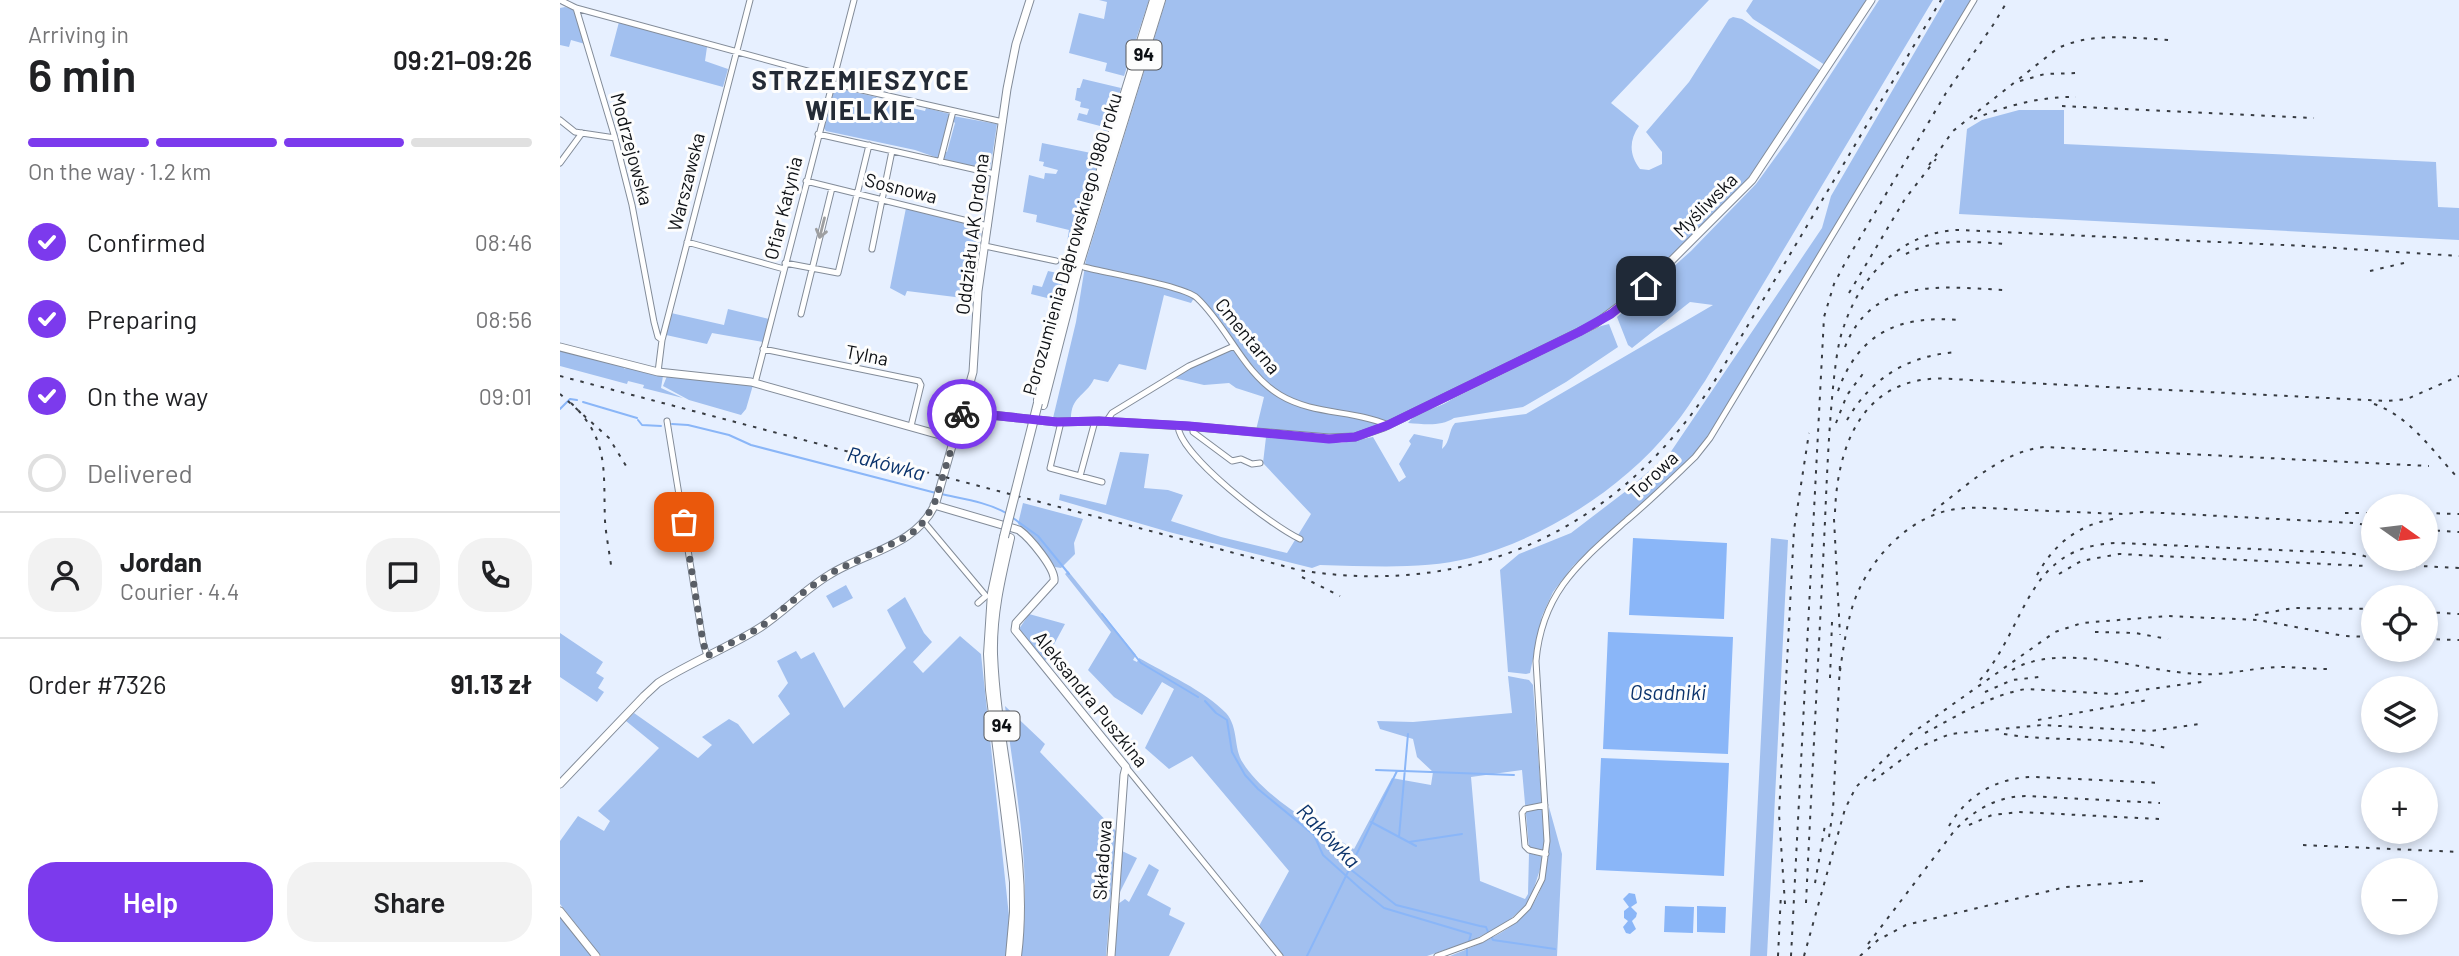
<!DOCTYPE html>
<html lang="en">
<head>
<meta charset="utf-8">
<style>
	:root { --surface:#fff; --page:#f2f2f2; --text:#202124; --muted:#757577; --line:#e0e0e0; --accent:#7c3aed }
	body { margin:0; font-family:Barlow,sans-serif; background:var(--page); color:var(--text); height:100vh; display:flex; flex-direction:column; font-size:26px; white-space:nowrap }
	* { box-sizing:border-box; margin:0 }
	p { font-size:23px; color:var(--muted) }
	.icon { flex:none; width:38px; height:38px; fill:none; stroke:currentColor; stroke-width:2; stroke-linecap:round; stroke-linejoin:round }
	.map { position:relative; flex:1; overflow:hidden }
	.panel { display:flex; flex-direction:column; background:var(--surface); width:560px }
	.panel>* { flex:none }
	.needle { width:46px; rotate:104deg }
	.buttons { position:absolute; left:1801px; top:494px; display:grid; gap:14px }
	.buttons a { display:grid; place-items:center; width:77px; height:77px; border-radius:50%; background:var(--surface); box-shadow:0 4px 10px #0003; font-size:35px }
	.pin { position:absolute; display:grid; place-items:center; width:60px; height:60px; color:#fff; margin:-30px; border-radius:14px; box-shadow:0 4px 10px #0006 }
	.courier { position:absolute; display:grid; place-items:center; width:70px; height:70px; margin:-35px; border:5px solid #7c3aed; border-radius:50%; background:#fff; color:#222; box-shadow:0 2px 9px #0007 }
	.overview em { font-style:normal; font-weight:600 }
	.overview div { display:flex; flex-direction:column-reverse }
	.overview { display:flex; align-items:center; justify-content:space-between; height:119px; padding:0 28px }
	h1 { font-size:46px; font-weight:600; line-height:52px }
	.bar { display:grid; grid-template-columns:repeat(4,1fr); gap:10px 7px; align-content:center; height:84px; padding:0 28px }
	.bar i { height:9px; border-radius:5px; background:var(--line) }
	.bar .active { background:var(--accent) }
	.bar p { grid-column:span 4 }
	.line { display:flex; align-items:center; gap:18px; padding:0 28px; border-top:2px solid var(--line) }
	.line div { flex:1 }
	.round { display:grid; place-items:center; flex:none; width:74px; height:74px; border-radius:28px; background:var(--page) }
	ol { padding:0 28px; list-style:none }
	li { display:flex; align-items:center; gap:21px; height:77px }
	li p { margin-inline-start:auto }
	li .icon { padding:7px; border-radius:50%; background:var(--accent); color:#fff; stroke-width:4 }
	li:last-child { color:var(--muted) }
	li i { width:38px; height:38px; border:4px solid var(--line); border-radius:50% }
	.cta { display:flex; gap:14px; margin-top:auto; padding:14px 28px }
	.cta a { flex:1; height:80px; border-radius:28px; background:var(--accent); color:#fff; font-size:28px; font-weight:600; line-height:80px; text-align:center }
	.cta a+a { background:var(--page); color:var(--text) }
	main { display:flex; flex:1; min-height:0 }
	.map>svg:first-child { display:block }
	.green { fill:#a2c0ef }
	.water { fill:#8ab6f8 }
	.lines { fill:none; stroke-linecap:round; stroke-linejoin:round }
	.stream { stroke:#8ab6f8; stroke-width:2 }
	.street-casing { stroke:#838c99; stroke-width:7 }
	.secondary-casing { stroke:#838c99; stroke-width:9 }
	.primary-casing { stroke:#838c99; stroke-width:10 }
	.street { stroke:#fff; stroke-width:5 }
	.secondary { stroke:#fff; stroke-width:7 }
	.primary { stroke:#fff; stroke-width:8 }
	.rail { stroke:#373b41; stroke-width:2; stroke-dasharray:3.5 7; stroke-linecap:butt }
	.primary-bridge-casing { stroke:#838c99; stroke-width:10; stroke-linecap:butt }
	.primary-bridge { stroke:#fff; stroke-width:8 }
	.oneway { stroke:#9e9fa1 }
	.done { stroke:#595e66; stroke-width:7; stroke-dasharray:0 12.6 }
	.route { stroke:#7c3aed; stroke-width:9 }
	.labels { text-anchor:middle; stroke-width:6; stroke-linejoin:round; paint-order:stroke }
	.shield { fill:#fdfdfd; stroke:#55575a; stroke-width:2 }
	.shield-label { font-size:18px; font-weight:bold; fill:#0d1014 }
	.street-label { font-size:19px; fill:#0d1014; stroke:#fdfdfd }
	.water-label { font-size:21px; font-style:italic; fill:#0b336c; stroke:#fdfdfd }
	.district-label { font-size:26px; font-weight:bold; letter-spacing:2px; fill:#242b36; stroke:#fdfdfd }
</style>
</head>
<body>
<main>
<section class="panel">
<div class="overview"><div><h1>6 min</h1><p>Arriving in</p></div><em>09:21–09:26</em></div>
<div class="bar"><i class="active"></i><i class="active"></i><i class="active"></i><i></i><p>On the way · 1.2 km</p></div>
<ol>
<li><svg class="icon" aria-label="check" viewBox="0 0 24 24"><path d="M5 12l5 5 9-10"/></svg>Confirmed<p>08:46</p></li>
<li><svg class="icon" aria-label="check" viewBox="0 0 24 24"><path d="M5 12l5 5 9-10"/></svg>Preparing<p>08:56</p></li>
<li><svg class="icon" aria-label="check" viewBox="0 0 24 24"><path d="M5 12l5 5 9-10"/></svg>On the way<p>09:01</p></li>
<li><i></i>Delivered</li>
</ol>
<div class="line" style="height:126px"><a class="round"><svg class="icon" aria-label="person" viewBox="0 0 24 24"><circle cx="12" cy="8" r="4"/><path d="M4 21q1-7 8-7t8 7"/></svg></a><div><b>Jordan</b><p>Courier · 4.4</p></div><a class="round"><svg class="icon" aria-label="chat" viewBox="0 0 24 24"><path d="M4 5h16v11H9l-5 4z"/></svg></a><a class="round"><svg class="icon" aria-label="phone" viewBox="0 0 24 24"><path d="M5 4h4l2 5-3 2q2 4 5 5l2-3 5 2v4C11 20 4 13 5 4z"/></svg></a></div>
<div class="line" style="height:91px"><div>Order #7326</div><b>91.13 zł</b></div>
<div class="cta"><a>Help</a><a>Share</a></div>
</section>
<div class="map">
<svg width="1899" height="956" viewBox="0 0 1899 956">
	<rect width="100%" height="100%" fill="#e7f0ff"/>
	<!-- green -->
	<path class="green" d="M539 0H589L564 76 545 71 547 63 509 53 519 13 544 19 547 2Z
		M606 0H1149L1051 103 1079 126C1069 140 1069 155 1080 169L1089 170 1102 164V152L1086 132 1129 82 1169 19 1173 17 1182 19 1261 71C1232 114 1205 160 1171 199 1129 245 1074 296 1021 328L818 427 794 435 778 437 696 430 704 397 676 388 669 383 644 385 614 378V375L676 345 634 298 631 303 604 295 586 370 559 364 548 382 534 379C525 397 511 396 511 419L493 418 516 322 526 260Z
		M1193 0H1307L1265 65 1193 19 1186 11Z
		M1319 0H1373L1145 381C1134 397 1124 414 1111 429 1062 489 985 538 910 558 862 570 810 566 760 565L752 568 609 532 499 500 500 494 546 505 560 452 589 454 584 488 608 490 623 495 611 521 661 537 727 553 751 514 703 463 706 437 781 443 813 437 839 482 846 477 839 464 851 444 849 441 854 434 883 440 882 449C891 441 888 431 895 423L966 414 1153 305 1130 302 1072 348 1068 345 1057 317 1131 251 1196 184 1228 140Z
		M1385 0H1411L1157 423 1131 458 1013 566 993 592 982 616 970 673 966 674 948 672 940 570 959 554 1011 533 1066 491 1110 453 1262 228 1271 196Z
		M5 7 15 10 25 44 11 40 9 47 0 45V8Z
		M59 22 147 47 145 61 168 69 163 87 50 56Z
		M523 79 561 88 505 271 484 363 479 362 495 300 471 294 473 285 482 287 488 271 502 274 509 230 476 222 477 215 463 212 469 175 484 179 485 173 496 174 498 170 483 166 484 162 479 161 482 143 536 154 544 127 517 120 519 113 527 115 529 109 520 107 521 102 515 100 517 88H520Z
		M277 88 316 97 318 100 365 111 366 108 390 114 378 158 355 150 266 131 264 128 274 90Z
		M1459 110H1504V144L1876 162 1878 207 1899 208V240L1399 214 1407 129 1422 120Z
		M393 116 437 124 430 171 384 161V151L387 152 395 123 392 120Z
		M346 208 418 226 421 230 411 299 347 291 345 296 330 288Z
		M168 309 209 319 203 342 152 333 147 344 106 335 111 313 164 325Z
		M1049 324 1058 347 1006 382 963 407 894 418C880 427 864 424 848 423 859 409 879 409 892 399L1041 326Z
		M0 350 62 366 65 369 66 367 103 376 101 388 123 398 83 388 84 385 68 381 67 384 0 366Z
		M107 376 193 385 186 409 181 415 129 400 103 386Z
		M463 503 523 519 514 543 515 554 501 568 495 567 474 538 458 524Z
		M1211 538 1228 540 1207 956H1190Z
		M508 571 576 655 573 660 577 662 579 658C605 673 645 691 666 713 679 728 673 748 683 763 705 798 759 828 794 849L832 778 871 785 873 772 857 757 853 739 820 729 817 721 853 722 952 713 948 676 969 680 973 685 985 848 982 851 969 848 962 770 911 777 920 881 965 899 968 894 969 853 984 857 973 891 966 905 945 924 911 941 867 956H723L699 926 729 871 632 756 609 769 585 748 614 689 602 682 582 715 554 697 528 670 551 632 505 574Z
		M286 585 293 598 273 608 266 596Z
		M345 597 364 633 372 642 353 662 363 673 400 636 421 654 449 916 446 956H41L0 904V841L18 816 44 831 50 821 38 811 99 748 66 721 74 713 138 758 152 745 142 737 169 719 178 724 193 744 230 714 218 696 228 683 217 661 236 651 241 659 254 652 284 708 346 648 327 610Z
		M469 614 505 624 484 663 459 629Z
		M0 633 43 662 36 673 44 678 38 688 44 692 37 702 0 677Z
		M445 706 485 744 480 752 556 831 546 956H461C473 874 455 787 445 706Z
		M989 807 1002 854 997 956H890C978 922 991 900 989 807Z
		M562 851 577 858 559 894Z
		M589 864 599 870 587 895 611 908 609 915 625 923 609 956H555L558 904 565 899 569 902Z
		M0 917 31 956H0Z"/>
	<!-- water -->
	<path class="water" d="M1073 538 1167 543 1164 619 1069 615Z
		M1048 632 1173 637 1168 754 1043 749Z
		M1041 758 1169 763 1164 876 1036 870Z
		M1069 893 1075 894 1077 903 1071 907 1077 913 1076 917 1072 921 1076 929 1070 934 1066 933 1063 927 1068 921 1064 918V911L1069 907 1063 899Z
		M1105 906 1134 907 1133 933 1104 932Z
		M1137 906 1166 907 1165 933 1137 932Z"/>
	<g class="lines">
		<!-- stream -->
		<path class="stream" d="M23 402 77 418
			M0 409 10 399 17 400
			M78 420 82 425 101 426
			M112 424 128 425 169 435 191 445 376 493
			M381 494C403 499 427 502 446 513
			M453 518 478 536 509 574
			M542 614 581 663 638 697
			M645 701 656 713 667 720 672 752 685 775 698 789 754 835 763 855 803 891 824 908 911 934 909 941
			M816 770 954 775
			M811 822 856 846
			M839 837 848 734
			M849 842 902 834
			M790 869 836 905 920 926 926 927 928 932
			M932 938 933 940 995 949
			M747 956 837 771
			M907 956V949"/>
		<!-- street casing -->
		<g class="street-casing">
			<path id="street" d="M2 1 16 8 273 78
				M16 8 55 138 72 205 94 322 98 337 102 340
				M271 83 443 122
				M0 120 15 132 55 138
				M258 134 435 174
				M380 162 393 111
				M0 163 22 133
				M246 181 428 226
				M127 242 224 269
				M425 246 496 261
				M312 249 332 151
				M225 263 278 273 309 145
				M524 267C546 273 624 286 637 298 668 327 683 373 720 395 753 415 794 410 828 425
				M241 314 272 188
				M203 349 359 381 361 385 351 426
				M98 372 102 340 190 0
				M195 383 294 0
				M107 421 143 642 147 656
				M501 422 490 468 542 482
				M546 422 552 413 629 366 674 346
				M618 426C620 456 712 526 740 539
				M633 427V432L672 461 681 459 692 464 700 463
				M520 476 535 421
				M364 522 426 596 418 603
				M566 767 720 956
				M985 805 965 809 962 813 965 846 969 850 986 854
				M877 956 921 940 955 920 968 907 982 879 987 841 976 661C982 592 1019 563 1067 520 1091 500 1113 478 1135 457L1150 438 1414 0"/>
		</g>
		<!-- secondary casing -->
		<g class="secondary-casing">
			<path id="secondary" d="M0 347 98 372 191 382 394 439
				M402 412 497 422 539 421 625 426 769 438 795 437 824 427 1035 324 1086 286 1192 180 1311 0
				M374 505 459 530C470 538 496 569 494 581L456 623 455 630 566 767 564 775 551 956
				M0 784 84 696 98 683C131 662 168 648 201 627 225 611 244 590 269 575 305 552 358 546 376 502L413 372 418 291 447 89 456 44 470 0
				M0 911 36 956"/>
		</g>
		<!-- primary casing -->
		<g class="primary-casing">
			<path id="primary" d="M478 400 512 263 594 0
				M483 405 519 265 601 0
				M444 537 432 593 428 654 430 690 454 882V912L450 956
				M450 538C441 577 432 614 433 654 437 755 470 854 457 956"/>
		</g>
		<!-- street -->
		<use href="#street" class="street"/>
		<!-- secondary -->
		<use href="#secondary" class="secondary"/>
		<!-- primary -->
		<use href="#primary" class="primary"/>
		<!-- rail -->
		<path class="rail" d="M1460 81 1485 74 1517 73
			M1502 106 1754 118
			M1414 119C1445 106 1482 96 1516 97
			M1369 165 1393 131 1498 48C1533 32 1571 38 1609 40
			M1346 254C1377 237 1413 242 1446 244
			M1810 271 1844 263
			M1289 293 1345 199 1376 159
			M1285 347C1313 276 1383 287 1444 290
			M0 376 739 570C916 599 1065 526 1159 374L1381 0
			M1278 391C1299 332 1340 315 1400 320
			M0 394 49 438 68 469
			M11 403C50 440 43 472 45 521 46 535 49 550 51 565
			M1814 404C1851 417 1873 452 1899 479
			M1287 420C1312 377 1349 355 1398 352
			M1276 423 1287 395 1305 371
			M1373 511C1407 486 1440 452 1484 447L1869 466
			M1275 512C1277 457 1295 394 1356 381 1373 377 1392 379 1409 380L1827 401 1847 399 1899 376
			M1785 513H1813
			M1866 513 1899 514
			M1274 519 1280 635
			M1866 530 1899 532
			M1822 564 1899 568
			M1499 574 1521 561 1559 554 1806 566
			M1477 575C1494 544 1518 525 1553 519
			M742 577 780 596
			M1866 612 1899 614
			M1695 615 1733 608 1813 609
			M1535 632 1575 633 1608 639
			M1866 639 1899 640
			M1452 670C1501 641 1585 672 1638 674 1665 676 1691 668 1718 667 1734 667 1751 669 1767 669
			M1280 671C1283 650 1286 629 1292 608 1304 568 1338 527 1379 513 1406 504 1436 509 1464 510 1497 511 1531 513 1565 514L1583 512 1794 523 1813 526
			M1270 678 1272 622
			M1420 680C1468 626 1465 545 1558 543L1786 553 1801 555 1832 565
			M1425 692 1452 680 1479 677
			M1478 720 1588 700
			M1365 733C1397 716 1430 695 1466 689L1554 694 1648 681
			M1444 734C1498 743 1558 735 1610 749
			M1313 781 1357 748 1390 734 1482 725 1590 731 1640 724
			M1409 825 1432 815 1459 812 1599 819
			M1389 826C1407 795 1438 777 1474 777L1600 783
			M1269 837 1273 810 1280 663
			M1743 845 1899 852
			M1255 883 1265 825
			M1246 903C1252 776 1259 648 1265 521 1267 473 1269 425 1274 378 1276 361 1278 342 1284 326 1301 275 1343 231 1399 230L1745 246 1899 256
			M1225 904 1219 814 1234 530 1249 433
			M1308 944 1395 830C1415 809 1438 796 1467 796L1600 803
			M1218 956 1221 893
			M1231 956 1264 317 1274 284 1285 263 1386 93 1433 25 1448 0
			M1244 956 1285 809 1296 787 1348 736 1495 632 1522 623 1607 616 1698 620 1784 636 1813 637
			M1300 956 1318 940 1346 925 1506 887 1583 881"/>
		<!-- primary-bridge casing -->
		<g class="primary-bridge-casing">
			<path id="primary-bridge" d="M444 537 478 403"/>
		</g>
		<!-- primary-bridge -->
		<use href="#primary-bridge" class="primary-bridge"/>
	</g>
	<!-- one-way arrows -->
	<defs><path id="oneway-shaft" d="M-6 0H5M1.5-3L5.5 0L1.5 3" fill="none" stroke-width="1.6" stroke-linecap="round" stroke-linejoin="round" transform="scale(1.75)"/></defs>
	<use class="oneway" href="#oneway-shaft" transform="translate(262 228) rotate(104)"/>
	<g class="lines">
		<!-- done -->
		<path class="done" d="M124 522 143 642 147 656 201 627 245 591 271 573 342 539 359 528 374 505 402 414"/>
		<!-- route -->
		<path class="route" d="M402 414V412L497 422 539 421 629 426 769 439 795 437 828 425 1019 332 1051 314 1086 286"/>
	</g>
	<g class="labels">
		<!-- shield labels -->
		<g class="shield">
			<rect x="566.5" y="40.5" width="35" height="29" rx="5"/>
			<rect x="424.5" y="711.5" width="35" height="29" rx="5"/>
		</g>
		<g class="shield-label">
			<text x="584" y="61">94</text>
			<text x="442" y="732">94</text>
		</g>
		<!-- street labels -->
		<g class="street-label">
			<text transform="translate(72 149) rotate(75)" y="7">Modrzejowska</text>
			<text transform="translate(126 182) rotate(-76)" y="7">Warszawska</text>
			<text transform="translate(341 188) rotate(14)" y="7">Sosnowa</text>
			<text transform="translate(1145 205) rotate(-45)" y="7">Myśliwska</text>
			<text transform="translate(223 208) rotate(-76)" y="7">Ofiar Katynia</text>
			<text transform="translate(412 234) rotate(-83)" y="7">Oddziału AK Ordona</text>
			<text transform="translate(512 244) rotate(-74)" y="7">Porozumienia Dąbrowskiego 1980 roku</text>
			<text transform="translate(688 336) rotate(51)" y="7">Cmentarna</text>
			<text transform="translate(307 355) rotate(11)" y="7">Tylna</text>
			<text transform="translate(1093 475) rotate(-43)" y="7">Torowa</text>
			<text transform="translate(531 699) rotate(51)" y="7">Aleksandra Puszkina</text>
			<text transform="translate(542 860) rotate(-86)" y="7">Składowa</text>
		</g>
		<!-- water labels -->
		<g class="water-label">
			<text transform="translate(326 464) rotate(15)" y="7">Rakówka</text>
			<text x="1108" y="700">Osadniki</text>
			<text transform="translate(768 836) rotate(46)" y="7">Rakówka</text>
		</g>
		<!-- district labels -->
		<g class="district-label">
			<text x="301" y="90">STRZEMIESZYCE<tspan x="301" dy="30">WIELKIE</tspan></text>
		</g>
	</g>
</svg>
<div class="buttons">
<a><svg class="needle" viewBox="-14 -14 28 28"><path d="M0-13l5 13h-10z" fill="#e53935"/><path d="M0 13l5-13h-10z" fill="#757577"/></svg></a>
<a><svg class="icon" aria-label="locate" viewBox="0 0 24 24"><circle cx="12" cy="12" r="6"/><path d="M12 2v4M12 18v4M2 12h4M18 12h4"/></svg></a>
<a><svg class="icon" aria-label="layers" viewBox="0 0 24 24"><path d="M12 4l9 5-9 5-9-5zM3 14l9 5 9-5"/></svg></a>
<a>+</a>
<a>−</a>
</div>
<div class="pin" style="left:124px;top:522px;background:#ea580c"><svg class="icon" aria-label="bag" viewBox="0 0 24 24"><path d="M5 8h14l-1 12H6zM9 8a3 3 0 0 1 6 0"/></svg></div>
<div class="pin" style="left:1086px;top:286px;background:#1f2937"><svg class="icon" aria-label="home" viewBox="0 0 24 24"><path d="M3 11l9-7 9 7M6 9v11h12V9"/></svg></div>
<div class="courier" style="left:402px;top:414px"><svg class="icon" aria-label="bike" viewBox="0 0 24 24"><circle cx="6" cy="16" r="4"/><circle cx="18" cy="16" r="4"/><path d="M6 16l4-8h5l3 8M10 8l3 8H6M13 5h3"/></svg></div>
</div>
</main>
</body>
</html>
